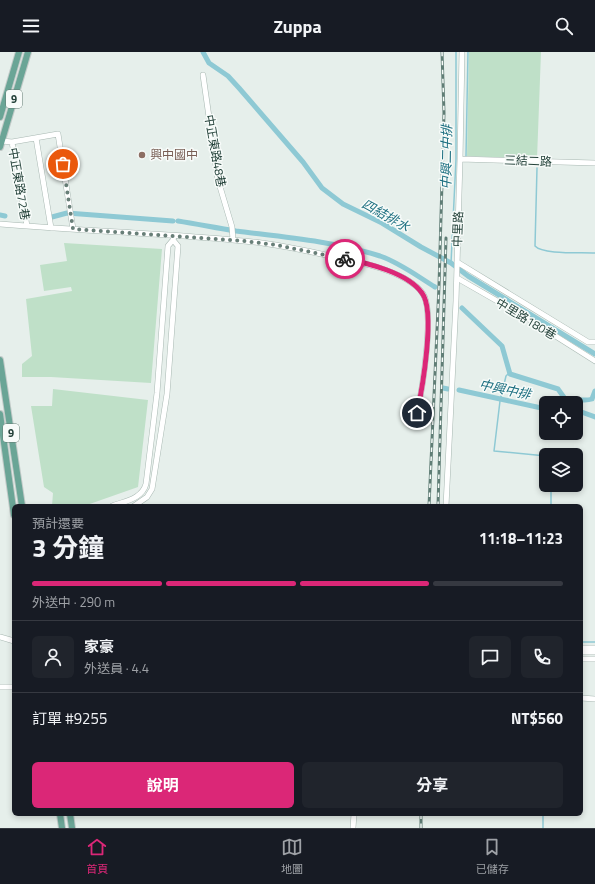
<!DOCTYPE html>
<html lang="zh-TW">
<head>
<meta charset="utf-8">
<style>
	:root { --surface:#171b24; --page:#20242c; --text:#f1f3f6; --muted:#9ea1a6; --line:#363941; --accent:#db2777 }
	body { margin:0; font-family:"Titillium Web","Noto Sans TC",sans-serif; background:var(--page); color:var(--text); height:100vh; display:flex; flex-direction:column; font-size:15px; white-space:nowrap }
	* { box-sizing:border-box; margin:0 }
	p { font-size:13px; color:var(--muted) }
	.icon { flex:none; width:22px; height:22px; fill:none; stroke:currentColor; stroke-width:2; stroke-linecap:round; stroke-linejoin:round }
	.map { position:relative; flex:1; overflow:hidden }
	.side { position:absolute; left:12px; top:452px; width:571px; height:312px; display:flex; flex-direction:column; background:var(--surface); border-radius:6px; box-shadow:0 2px 6px #0003 }
	.side>* { flex:none }
	.fabs { position:absolute; left:539px; top:344px; display:grid; gap:8px }
	.fabs a { display:grid; place-items:center; width:44px; height:44px; border-radius:6px; background:var(--surface); box-shadow:0 2px 6px #0003; font-size:20px }
	.pin { position:absolute; display:grid; place-items:center; width:34px; height:34px; color:#fff; margin:-17px; border:2px solid #fff; border-radius:50%; box-shadow:0 1px 4px #0007 }
	.courier { position:absolute; display:grid; place-items:center; width:40px; height:40px; margin:-20px; border:3px solid #db2777; border-radius:50%; background:#fff; color:#222; box-shadow:0 1px 5px #0007 }
	.headline em { font-style:normal; font-weight:700 }
	.headline div { display:flex; flex-direction:column-reverse }
	.headline { display:flex; align-items:center; justify-content:space-between; height:68px; padding:0 20px }
	h1 { font-size:26px; font-weight:700; line-height:30px }
	.bar { display:grid; grid-template-columns:repeat(4,1fr); gap:6px 4px; align-content:center; height:48px; padding:0 20px }
	.bar i { height:5px; border-radius:3px; background:var(--line) }
	.bar .active { background:var(--accent) }
	.bar p { grid-column:span 4 }
	.line { display:flex; align-items:center; gap:10px; padding:0 20px; border-top:1px solid var(--line) }
	.line div { flex:1 }
	.round { display:grid; place-items:center; flex:none; width:42px; height:42px; border-radius:6px; background:var(--page) }
	.cta { display:flex; gap:8px; margin-top:auto; padding:8px 20px }
	.cta a { flex:1; height:46px; border-radius:6px; background:var(--accent); color:#fff; font-size:16px; font-weight:700; line-height:46px; text-align:center }
	.cta a+a { background:var(--page); color:var(--text) }
	header { display:flex; justify-content:space-between; align-items:center; height:52px; padding:0 20px; background:var(--surface); font-size:18px; font-weight:700 }
	.menu { display:flex; justify-content:space-around; align-items:center; height:56px; border-top:1px solid var(--line); background:var(--surface); font-size:11px; color:var(--muted) }
	.menu a { display:grid; justify-items:center; gap:2px }
	.menu .active { color:var(--accent) }
	.map>svg:first-child { display:block }
	.green { fill:#bfe0c8 }
	.lines { fill:none; stroke-linecap:round; stroke-linejoin:round }
	.stream { stroke:#8ec9d4; stroke-width:1.5 }
	.canal { stroke:#8ec9d4; stroke-width:5 }
	.minor-casing { stroke:#a8b8b2; stroke-width:6 }
	.major-casing { stroke:#c2cac8; stroke-width:8 }
	.minor { stroke:#fff; stroke-width:5 }
	.major { stroke:#6aa596; stroke-width:6 }
	.rail-casing { stroke:#5f7d75; stroke-width:3 }
	.rail { stroke:#f7fbf9; stroke-width:1.5; stroke-dasharray:4.5; stroke-linecap:butt }
	.done { stroke:#687f78; stroke-width:4; stroke-dasharray:0 7.2 }
	.route { stroke:#db2777; stroke-width:5 }
	.education-dot { fill:#8d6e63; stroke:#f7fbf9; stroke-width:1.5 }
	.labels { text-anchor:middle; stroke-width:3; stroke-linejoin:round; paint-order:stroke }
	.shield { fill:#f7fbf9; stroke:#637a73; stroke-width:1 }
	.shield-label { font-size:11px; font-weight:bold; fill:#24423a }
	.street-label { font-size:12px; fill:#24423a; stroke:#f7fbf9 }
	.education-label { font-size:12px; fill:#785e54; stroke:#f7fbf9; text-anchor:start }
	.water-label { font-size:13px; font-style:italic; fill:#1c6f80; stroke:#f7fbf9 }
</style>
</head>
<body>
<header><svg class="icon" aria-label="menu" viewBox="0 0 24 24"><path d="M4 6h16M4 12h16M4 18h16"/></svg>Zuppa<svg class="icon" aria-label="search" viewBox="0 0 24 24"><circle cx="10" cy="10" r="6"/><path d="M15 15l6 6"/></svg></header>
<div class="map">
<svg width="595" height="776" viewBox="0 0 595 776">
	<rect width="100%" height="100%" fill="#e6efeb"/>
	<!-- green -->
	<path class="green" d="M469 0H541L537 107 467 104Z
		M64 191 162 197 151 331 51 325H22V312L32 304 26 247 72 239 71 235 44 239 40 213 67 209Z
		M53 337 148 348 138 435 84 454H52L53 441 44 435 31 354H52Z"/>
	<g class="lines">
		<!-- stream -->
		<path class="stream" d="M466 104 468 0
			M537 116 535 194C543 203 583 200 595 201
			M451 211 456 107V0
			M510 320 506 324 500 349 494 399 546 404
			M551 454V433
			M581 590H595
			M543 776V762"/>
		<!-- canal -->
		<path class="canal" d="M203 0 209 11 228 24 239 36 303 110 322 136 343 152 382 171 421 195 451 211 468 224 595 302
			M0 163 5 164
			M52 165 67 161 173 169
			M178 169C197 172 217 176 236 179 284 185 333 189 380 204 400 211 417 224 435 235
			M462 256 502 294 510 322 558 337 568 351
			M443 336 448 337
			M459 338 546 357
			M569 351C579 345 583 350 592 347L595 339
			M576 358 595 365"/>
		<!-- minor casing -->
		<g class="minor-casing">
			<path id="minor" d="M203 23 218 128 232 175 233 188
				M36 86 51 176
				M2 89 12 90 58 82 73 177
				M12 90 27 174
				M460 107 595 111
				M0 172C40 175 80 178 120 180 168 183 215 185 262 191 285 194 308 199 330 204 356 209 408 219 423 242 435 260 422 339 417 361
				M457 210 588 290H595
				M457 226 527 266 595 309
				M112 454C125 449 142 447 146 432L157 341 168 194 173 188 174 184
				M134 454 147 445 152 437 167 342 178 194 173 188
				M446 454 456 249 460 107 462 0
				M0 585 14 589
				M581 596H595
				M581 600H595
				M581 607H595
				M0 635H14
				M581 646 595 647
				M353 776 354 762"/>
		</g>
		<!-- major casing -->
		<g class="major-casing">
			<path id="major" d="M0 65 19 0
				M0 95 28 0
				M0 308 22 454
				M0 362 14 463
				M60 762 62 776
				M70 762 72 776"/>
		</g>
		<!-- minor -->
		<use href="#minor" class="minor"/>
		<!-- major -->
		<use href="#major" class="major"/>
		<!-- rail casing -->
		<g class="rail-casing">
			<path id="rail" d="M429 454 439 234 444 61 442 0
				M438 454 446 186
				M421 776V762"/>
		</g>
		<!-- rail -->
		<use href="#rail" class="rail"/>
	</g>
	<g class="lines">
		<!-- done -->
		<path class="done" d="M63 112 73 177 244 189 276 193 345 207"/>
		<!-- route -->
		<path class="route" d="M345 207C368 211 408 221 422 241 436 259 422 338 417 361"/>
	</g>
	<!-- markers -->
	<circle class="education-dot" cx="142" cy="103" r="4"/>
	<g class="labels">
		<!-- shield labels -->
		<g class="shield">
			<rect x="6" y="38" width="16" height="18" rx="3"/>
			<rect x="3" y="372" width="16" height="18" rx="3"/>
		</g>
		<g class="shield-label">
			<text x="14" y="51">9</text>
			<text x="11" y="385">9</text>
		</g>
		<!-- street labels -->
		<g class="street-label">
			<text transform="translate(215 99) rotate(80)" y="4">中正東路48巷</text>
			<text transform="translate(528 109) rotate(2)" y="4">三結二路</text>
			<text transform="translate(19 132) rotate(80)" y="4">中正東路72巷</text>
			<text transform="translate(458 177) rotate(-88)" y="4">中里路</text>
			<text transform="translate(526 267) rotate(31)" y="4">中里路180巷</text>
		</g>
		<!-- education labels -->
		<g class="education-label">
			<text x="150" y="107">興中國中</text>
		</g>
		<!-- water labels -->
		<g class="water-label">
			<text transform="translate(446 105) rotate(-89)" y="5">中興二中排</text>
			<text transform="translate(386 163) rotate(29)" y="5">四結排水</text>
			<text transform="translate(505 337) rotate(12)" y="5">中興中排</text>
		</g>
	</g>
</svg>
<div class="fabs">
<a><svg class="icon" aria-label="locate" viewBox="0 0 24 24"><circle cx="12" cy="12" r="6"/><path d="M12 2v4M12 18v4M2 12h4M18 12h4"/></svg></a>
<a><svg class="icon" aria-label="layers" viewBox="0 0 24 24"><path d="M12 4l9 5-9 5-9-5zM3 14l9 5 9-5"/></svg></a>
</div>
<div class="pin" style="left:63px;top:112px;background:#ea580c"><svg class="icon" aria-label="bag" viewBox="0 0 24 24"><path d="M5 8h14l-1 12H6zM9 8a3 3 0 0 1 6 0"/></svg></div>
<div class="pin" style="left:417px;top:361px;background:#1f2937"><svg class="icon" aria-label="home" viewBox="0 0 24 24"><path d="M3 11l9-7 9 7M6 9v11h12V9"/></svg></div>
<div class="courier" style="left:345px;top:207px"><svg class="icon" aria-label="bike" viewBox="0 0 24 24"><circle cx="6" cy="16" r="4"/><circle cx="18" cy="16" r="4"/><path d="M6 16l4-8h5l3 8M10 8l3 8H6M13 5h3"/></svg></div>
<section class="side">
<div class="headline"><div><h1>3 分鐘</h1><p>預計還要</p></div><em>11:18–11:23</em></div>
<div class="bar"><i class="active"></i><i class="active"></i><i class="active"></i><i></i><p>外送中 · 290 m</p></div>
<div class="line" style="height:72px"><a class="round"><svg class="icon" aria-label="person" viewBox="0 0 24 24"><circle cx="12" cy="8" r="4"/><path d="M4 21q1-7 8-7t8 7"/></svg></a><div><b>家豪</b><p>外送員 · 4.4</p></div><a class="round"><svg class="icon" aria-label="chat" viewBox="0 0 24 24"><path d="M4 5h16v11H9l-5 4z"/></svg></a><a class="round"><svg class="icon" aria-label="phone" viewBox="0 0 24 24"><path d="M5 4h4l2 5-3 2q2 4 5 5l2-3 5 2v4C11 20 4 13 5 4z"/></svg></a></div>
<div class="line" style="height:52px"><div>訂單 #9255</div><b>NT$560</b></div>
<div class="cta"><a>說明</a><a>分享</a></div>
</section>
</div>
<nav class="menu">
<a class="active"><svg class="icon" aria-label="home" viewBox="0 0 24 24"><path d="M3 11l9-7 9 7M6 9v11h12V9"/></svg>首頁</a>
<a><svg class="icon" aria-label="map" viewBox="0 0 24 24"><path d="M3 6l6-2 6 2 6-2v14l-6 2-6-2-6 2zM9 4v14M15 6v14"/></svg>地圖</a>
<a><svg class="icon" aria-label="saved" viewBox="0 0 24 24"><path d="M7 4h10v16l-5-4-5 4z"/></svg>已儲存</a>
</nav>
</body>
</html>
